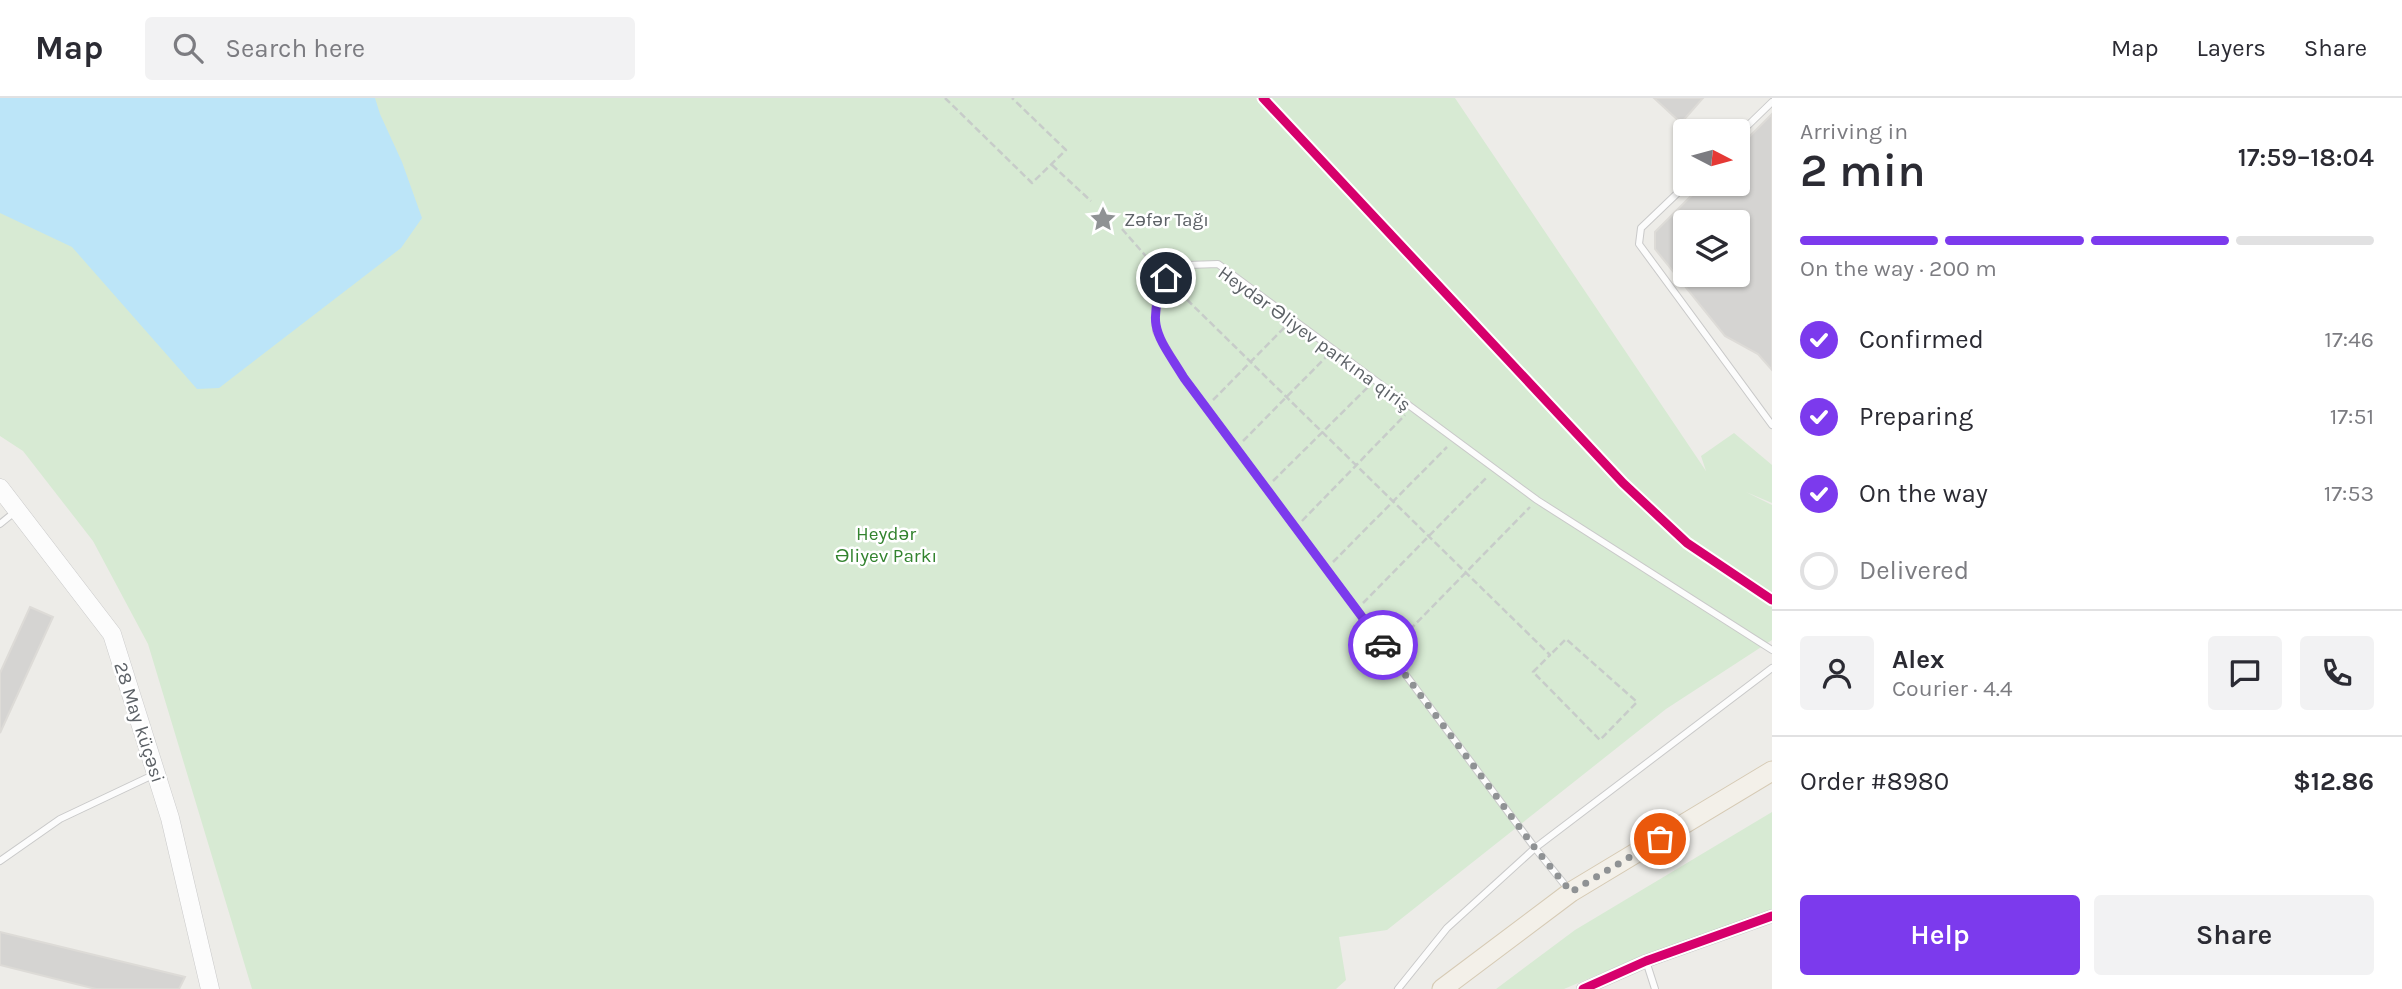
<!DOCTYPE html>
<html lang="en">
<head>
<meta charset="utf-8">
<style>
	:root { --surface:#fff; --page:#f2f2f3; --text:#2b2b33; --muted:#7c7c81; --line:#e1e1e2; --accent:#7c3aed }
	body { margin:0; font-family:Karla,sans-serif; background:var(--page); color:var(--text); height:100vh; display:flex; flex-direction:column; font-size:26px; white-space:nowrap }
	* { box-sizing:border-box; margin:0 }
	p { font-size:23px; color:var(--muted) }
	.icon { flex:none; width:38px; height:38px; fill:none; stroke:currentColor; stroke-width:2; stroke-linecap:round; stroke-linejoin:round }
	.map { position:relative; flex:1; overflow:hidden }
	.details { display:flex; flex-direction:column; background:var(--surface); width:630px }
	.details>* { flex:none }
	.needle { width:46px; rotate:96deg }
	.controls { position:absolute; left:1673px; top:21px; display:grid; gap:14px }
	.controls a { display:grid; place-items:center; width:77px; height:77px; border-radius:7px; background:var(--surface); box-shadow:0 2px 5px #0004; font-size:35px }
	.pin { position:absolute; display:grid; place-items:center; width:60px; height:60px; color:#fff; margin:-30px; border:4px solid #fff; border-radius:50%; box-shadow:0 2px 7px #0007 }
	.courier { position:absolute; display:grid; place-items:center; width:70px; height:70px; margin:-35px; border:5px solid #7c3aed; border-radius:50%; background:#fff; color:#222; box-shadow:0 2px 9px #0007 }
	.headline em { font-style:normal; font-weight:600 }
	.headline div { display:flex; flex-direction:column-reverse }
	.headline { display:flex; align-items:center; justify-content:space-between; height:119px; padding:0 28px }
	h1 { font-size:46px; font-weight:600; line-height:52px }
	.bar { display:grid; grid-template-columns:repeat(4,1fr); gap:10px 7px; align-content:center; height:84px; padding:0 28px }
	.bar i { height:9px; border-radius:5px; background:var(--line) }
	.bar .on { background:var(--accent) }
	.bar p { grid-column:span 4 }
	.line { display:flex; align-items:center; gap:18px; padding:0 28px; border-top:2px solid var(--line) }
	.line div { flex:1 }
	.round { display:grid; place-items:center; flex:none; width:74px; height:74px; border-radius:7px; background:var(--page) }
	ol { padding:0 28px; list-style:none }
	li { display:flex; align-items:center; gap:21px; height:77px }
	li p { margin-inline-start:auto }
	li .icon { padding:7px; border-radius:50%; background:var(--accent); color:#fff; stroke-width:4 }
	li:last-child { color:var(--muted) }
	li i { width:38px; height:38px; border:4px solid var(--line); border-radius:50% }
	.cta { display:flex; gap:14px; margin-top:auto; padding:14px 28px }
	.cta a { flex:1; height:80px; border-radius:7px; background:var(--accent); color:#fff; font-size:28px; font-weight:600; line-height:80px; text-align:center }
	.cta a+a { background:var(--page); color:var(--text) }
	header { display:flex; align-items:center; gap:42px; box-sizing:border-box; height:98px; padding:0 35px; background:var(--surface); border-bottom:2px solid var(--line) }
	header strong { font-size:33px }
	nav { display:flex; gap:38px; margin-inline-start:auto; font-size:24px }
	.search { width:490px; height:63px; background:var(--page); display:flex; align-items:center; gap:18px; box-sizing:border-box; padding:0 24px; border-radius:7px; color:var(--muted); font-size:26px }
	main { display:flex; flex:1; min-height:0 }
	.map>svg:first-child { display:block }
	.green { fill:#d7ead3 }
	.water { fill:#bce5f8 }
	.building { fill:#d5d4d2; stroke:#dddbd7; stroke-width:2; fill-rule:evenodd }
	.lines { fill:none; stroke-linecap:round; stroke-linejoin:round }
	.service-casing { stroke:#c9c9c9; stroke-width:8 }
	.minor-casing { stroke:#c9c9c9; stroke-width:14 }
	.secondary-casing { stroke:#cacaca; stroke-width:19 }
	.primary-casing { stroke:#d6cab4; stroke-width:21 }
	.path { stroke:#c7ccc9; stroke-width:2.5; stroke-dasharray:7 3.5; stroke-linecap:butt }
	.service { stroke:#fcfcfc; stroke-width:6 }
	.minor { stroke:#fcfcfc; stroke-width:12 }
	.secondary { stroke:#fcfcfc; stroke-width:18 }
	.primary { stroke:#f3f0e9; stroke-width:19 }
	.cycleway-casing { stroke:#fff; stroke-width:13 }
	.cycleway { stroke:#d6006c; stroke-width:9 }
	.done { stroke:#8f9294; stroke-width:7; stroke-dasharray:0 12.6 }
	.route { stroke:#7c3aed; stroke-width:9 }
	.labels { text-anchor:middle; stroke-width:5; stroke-linejoin:round; paint-order:stroke }
	.poi-label { font-size:19px; fill:#5d6267; stroke:#fff; text-anchor:start }
	.street-label { font-size:19px; fill:#5d6267; stroke:#fff }
	.park-label { font-size:19px; fill:#33832f; stroke:#fff }
</style>
</head>
<body>
<header>
<strong>Map</strong>
<div class="search"><svg class="icon" aria-label="search" viewBox="0 0 24 24"><circle cx="10" cy="10" r="6"/><path d="M15 15l6 6"/></svg>Search here</div>
<nav><a>Map</a><a>Layers</a><a>Share</a></nav>
</header>
<main>
<div class="map">
<svg width="1772" height="891" viewBox="0 0 1772 891">
	<rect width="100%" height="100%" fill="#edece8"/>
	<!-- green -->
	<path class="green" d="M0 0H1455L1706 373 1701 358 1734 335 1772 367V405L1746 394 1772 407V542L1666 611 1387 832 1339 839 1346 882 1336 891H252L148 546 93 443 23 353 0 338Z
		M1772 714V812L1644 857 1564 891H1496L1575 832Z"/>
	<!-- water -->
	<path class="water" d="M0 0H375L380 16 402 64 422 120 401 150 219 290 197 291 72 149 0 115Z"/>
	<!-- building -->
	<path class="building" d="M1654 0H1703L1681 25Z
		M1772 16V272L1758 256 1725 238 1655 151V134L1703 86H1738V50ZM1685 124H1738V177H1685Z
		M30 509 53 519 0 635V575Z
		M0 834 185 879 179 891H96L0 867Z"/>
	<g class="lines">
		<!-- service casing -->
		<g class="service-casing">
			<path id="service" d="M1738 37 1772 4
				M1687 86 1641 130 1639 146 1772 327
				M0 426 16 413
				M0 763 60 721 153 677
				M1569 792 1535 750 1184 280 1156 233 1155 203 1165 180 1188 167 1218 166 1537 402 1772 552
				M1646 863 1655 891
				M1398 891 1447 830 1535 750 1772 570"/>
		</g>
		<!-- minor casing -->
		<g class="minor-casing">
			<path id="minor" d="M1583 891 1646 863 1772 818"/>
		</g>
		<!-- secondary casing -->
		<g class="secondary-casing">
			<path id="secondary" d="M0 390 112 536 170 720 210 891"/>
		</g>
		<!-- primary casing -->
		<g class="primary-casing">
			<path id="primary" d="M1442 891 1571 794 1772 673"/>
		</g>
		<!-- path -->
		<path class="path" d="M945 0 1032 85 1066 52 1012 0
			M1052 67 1091 103
			M1122 131 1158 172
			M1172 187 1550 557 1533 574 1600 642 1637 604 1566 541 1550 557
			M1213 302 1285 229
			M1243 343 1327 258
			M1273 383 1368 289
			M1302 423 1405 317
			M1333 464 1447 349
			M1363 505 1488 378
			M1395 547 1530 409"/>
		<!-- service -->
		<use href="#service" class="service"/>
		<!-- minor -->
		<use href="#minor" class="minor"/>
		<!-- secondary -->
		<use href="#secondary" class="secondary"/>
		<!-- primary -->
		<use href="#primary" class="primary"/>
		<!-- cycleway casing -->
		<g class="cycleway-casing">
			<path id="cycleway" d="M1263 0 1623 385 1687 445 1772 502
				M1583 891 1646 863 1772 818"/>
		</g>
		<!-- cycleway -->
		<use href="#cycleway" class="cycleway"/>
	</g>
	<g class="lines">
		<!-- done -->
		<path class="done" d="M1383 547 1535 750 1571 794 1660 741"/>
		<!-- route -->
		<path class="route" d="M1166 180C1144 228 1159 239 1184 280L1383 547"/>
	</g>
	<!-- icons -->
	<defs>
		<g id="sight-bare" transform="scale(2.1)"><path d="M0-6L1.8-2.2L6-1.7L2.9 1.2L3.7 5.4L0 3.3L-3.7 5.4L-2.9 1.2L-6-1.7L-1.8-2.2Z" fill="#8f9294" stroke="#fff" stroke-width="2.5" paint-order="stroke"/></g>
	</defs>
	<g fill-rule="evenodd">
		<use href="#sight-bare" x="1103" y="121"/>
	</g>
	<g class="labels">
		<!-- poi labels -->
		<g class="poi-label">
			<text x="1124" y="128">Zəfər Tağı</text>
		</g>
		<!-- street labels -->
		<g class="street-label">
			<text transform="translate(1315 240) rotate(36)" y="7">Heydər Əliyev parkına qiriş</text>
			<text transform="translate(140 624) rotate(72)" y="7">28 May küçəsi</text>
		</g>
		<!-- park labels -->
		<g class="park-label">
			<text x="886" y="442">Heydər<tspan x="886" dy="22">Əliyev Parkı</tspan></text>
		</g>
	</g>
</svg>
<div class="controls">
<a><svg class="needle" viewBox="-14 -14 28 28"><path d="M0-13l5 13h-10z" fill="#e53935"/><path d="M0 13l5-13h-10z" fill="#7c7c81"/></svg></a>
<a><svg class="icon" aria-label="layers" viewBox="0 0 24 24"><path d="M12 4l9 5-9 5-9-5zM3 14l9 5 9-5"/></svg></a>
</div>
<div class="pin" style="left:1660px;top:741px;background:#ea580c"><svg class="icon" aria-label="bag" viewBox="0 0 24 24"><path d="M5 8h14l-1 12H6zM9 8a3 3 0 0 1 6 0"/></svg></div>
<div class="pin" style="left:1166px;top:180px;background:#1f2937"><svg class="icon" aria-label="home" viewBox="0 0 24 24"><path d="M3 11l9-7 9 7M6 9v11h12V9"/></svg></div>
<div class="courier" style="left:1383px;top:547px"><svg class="icon" aria-label="car" viewBox="0 0 24 24"><path d="M5 17H2v-5l4-1 3-4h7l3 4 3 1v5h-3M9 17h6M6 11h13"/><circle cx="7" cy="17" r="2"/><circle cx="17" cy="17" r="2"/></svg></div>
</div>
<section class="details">
<div class="headline"><div><h1>2 min</h1><p>Arriving in</p></div><em>17:59–18:04</em></div>
<div class="bar"><i class="on"></i><i class="on"></i><i class="on"></i><i></i><p>On the way · 200 m</p></div>
<ol>
<li><svg class="icon" aria-label="check" viewBox="0 0 24 24"><path d="M5 12l5 5 9-10"/></svg>Confirmed<p>17:46</p></li>
<li><svg class="icon" aria-label="check" viewBox="0 0 24 24"><path d="M5 12l5 5 9-10"/></svg>Preparing<p>17:51</p></li>
<li><svg class="icon" aria-label="check" viewBox="0 0 24 24"><path d="M5 12l5 5 9-10"/></svg>On the way<p>17:53</p></li>
<li><i></i>Delivered</li>
</ol>
<div class="line" style="height:126px"><a class="round"><svg class="icon" aria-label="person" viewBox="0 0 24 24"><circle cx="12" cy="8" r="4"/><path d="M4 21q1-7 8-7t8 7"/></svg></a><div><b>Alex</b><p>Courier · 4.4</p></div><a class="round"><svg class="icon" aria-label="chat" viewBox="0 0 24 24"><path d="M4 5h16v11H9l-5 4z"/></svg></a><a class="round"><svg class="icon" aria-label="phone" viewBox="0 0 24 24"><path d="M5 4h4l2 5-3 2q2 4 5 5l2-3 5 2v4C11 20 4 13 5 4z"/></svg></a></div>
<div class="line" style="height:91px"><div>Order #8980</div><b>$12.86</b></div>
<div class="cta"><a>Help</a><a>Share</a></div>
</section>
</main>
</body>
</html>
